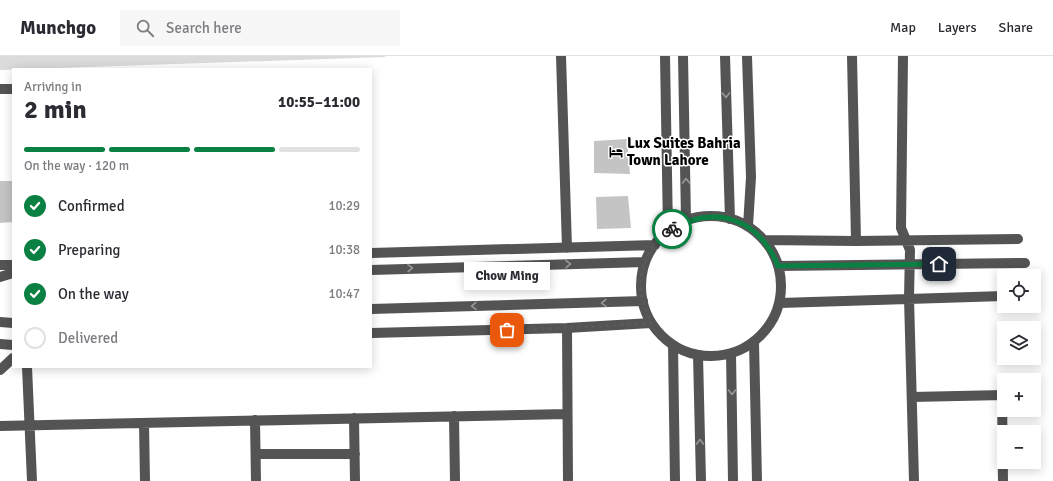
<!DOCTYPE html>
<html lang="en">
<head>
<meta charset="utf-8">
<style>
	:root { --surface:#fff; --page:#f7f7f7; --text:#2b2b33; --muted:#7c7c81; --line:#e1e1e2; --accent:#0b8043 }
	body { margin:0; font-family:Signika,sans-serif; background:var(--page); color:var(--text); height:100vh; display:flex; flex-direction:column; font-size:15px; white-space:nowrap }
	* { box-sizing:border-box; margin:0 }
	p { font-size:13px; color:var(--muted) }
	.icon { flex:none; width:22px; height:22px; fill:none; stroke:currentColor; stroke-width:2; stroke-linecap:round; stroke-linejoin:round }
	.map { position:relative; flex:1; overflow:hidden }
	.details { position:absolute; left:12px; top:12px; width:360px; height:300px; display:flex; flex-direction:column; background:var(--surface); border-radius:0px; box-shadow:0 2px 10px #0003 }
	.details>* { flex:none }
	.buttons { position:absolute; left:997px; top:213px; display:grid; gap:8px }
	.buttons a { display:grid; place-items:center; width:44px; height:44px; border-radius:0px; background:var(--surface); box-shadow:0 2px 10px #0003; font-size:20px }
	.pin { position:absolute; display:grid; place-items:center; width:34px; height:34px; color:#fff; margin:-17px; border-radius:8px; box-shadow:0 2px 6px #0006 }
	.courier { position:absolute; display:grid; place-items:center; width:40px; height:40px; margin:-20px; border:3px solid #0b8043; border-radius:50%; background:#fff; color:#222; box-shadow:0 1px 5px #0007 }
	.bubble { position:absolute; height:28px; border-radius:0px; background:var(--surface); box-shadow:0 2px 10px #0003; font-size:13px; font-weight:700; line-height:28px; text-align:center }
	.head em { font-style:normal; font-weight:700 }
	.head div { display:flex; flex-direction:column-reverse }
	.head { display:flex; align-items:center; justify-content:space-between; height:68px; padding:0 12px }
	h1 { font-size:26px; font-weight:700; line-height:30px }
	.bar { display:grid; grid-template-columns:repeat(4,1fr); gap:6px 4px; align-content:center; height:48px; padding:0 12px }
	.bar i { height:5px; border-radius:3px; background:var(--line) }
	.bar .current { background:var(--accent) }
	.bar p { grid-column:span 4 }
	ol { padding:0 12px; list-style:none }
	li { display:flex; align-items:center; gap:12px; height:44px }
	li p { margin-inline-start:auto }
	li .icon { padding:4px; border-radius:50%; background:var(--accent); color:#fff; stroke-width:4 }
	li:last-child { color:var(--muted) }
	li i { width:22px; height:22px; border:2px solid var(--line); border-radius:50% }
	header { display:flex; align-items:center; gap:24px; box-sizing:border-box; height:56px; padding:0 20px; background:var(--surface); border-bottom:1px solid var(--line) }
	header strong { font-size:19px }
	nav { display:flex; gap:22px; margin-inline-start:auto; font-size:14px }
	.search { width:280px; height:36px; background:var(--page); display:flex; align-items:center; gap:10px; box-sizing:border-box; padding:0 14px; border-radius:0px; color:var(--muted); font-size:15px }
	.map>svg:first-child { display:block }
	.green { fill:#dbdbdb }
	.building { fill:#c4c4c4 }
	.lines { fill:none; stroke-linecap:round; stroke-linejoin:round }
	.minor { stroke:#545454; stroke-width:10 }
	.oneway { stroke:#989898 }
	.done { stroke:#595959; stroke-width:4; stroke-dasharray:0 7.2 }
	.route { stroke:#0b8043; stroke-width:5 }
	.labels { text-anchor:middle; stroke-width:3; stroke-linejoin:round; paint-order:stroke }
	.poi-label { font-size:15px; font-weight:bold; fill:#000; stroke:#fff; text-anchor:start }
</style>
</head>
<body>
<header>
<strong>Munchgo</strong>
<div class="search"><svg class="icon" aria-label="search" viewBox="0 0 24 24"><circle cx="10" cy="10" r="6"/><path d="M15 15l6 6"/></svg>Search here</div>
<nav><a>Map</a><a>Layers</a><a>Share</a></nav>
</header>
<div class="map">
<svg width="1053" height="425" viewBox="0 0 1053 425">
	<rect width="100%" height="100%" fill="#fff"/>
	<!-- green -->
	<path class="green" d="M0 0H386L384 1 0 14Z"/>
	<!-- building -->
	<path class="building" d="M627 83 630 118 594 117V85Z
		M0 125H13V166L0 167Z
		M628 140 631 172 597 173 596 141Z"/>
	<g class="lines">
		<!-- minor -->
		<path class="minor" d="M561 0 567 192
			M665 0 668 175
			M683 0 686 164
			M725 0 730 163
			M747 0 751 121 748 170
			M852 0 856 185
			M903 0 901 172 910 194 909 242 914 425
			M0 33H13
			M641 230a70 70 0 1 1 140 0a70 70 0 1 1-140 0Z
			M764 184 856 185 1018 183
			M371 197 655 189
			M0 209H13
			M778 210 1025 207
			M371 214 645 206
			M0 221 13 217
			M780 247 1004 240
			M371 253 643 245
			M0 266 13 267
			M567 272 568 425
			M371 277 567 272 651 267
			M754 286 757 425
			M0 288 13 289
			M673 289 675 425
			M731 297 733 425
			M698 299 701 425
			M27 311 32 425
			M0 314 13 302
			M1002 339 1003 425
			M912 341 1004 339
			M454 360 455 425
			M354 362 355 425
			M255 364 256 425
			M144 367 145 425
			M0 370 567 358
			M256 398H355"/>
	</g>
	<!-- one-way arrows -->
	<defs><path id="oneway-chevron" d="M-2-3.5L2.5 0L-2 3.5" fill="none" stroke-width="1.6" stroke-linecap="round" stroke-linejoin="round"/></defs>
	<g class="oneway">
		<use href="#oneway-chevron" transform="translate(726 39) rotate(88)"/>
		<use href="#oneway-chevron" transform="translate(686 125) rotate(-91)"/>
		<use href="#oneway-chevron" transform="translate(568 208) rotate(-2)"/>
		<use href="#oneway-chevron" transform="translate(410 212) rotate(-2)"/>
		<use href="#oneway-chevron" transform="translate(604 247) rotate(178)"/>
		<use href="#oneway-chevron" transform="translate(474 250) rotate(179)"/>
		<use href="#oneway-chevron" transform="translate(732 336) rotate(89)"/>
		<use href="#oneway-chevron" transform="translate(700 386) rotate(-91)"/>
	</g>
	<g class="lines">
		<!-- done -->
		<path class="done" d="M507 274 567 272 651 267C649 260 645 253 643 246 635 221 648 186 672 173"/>
		<!-- route -->
		<path class="route" d="M672 173C716 148 759 163 778 210L939 208"/>
	</g>
	<!-- icons -->
	<defs>
		<g id="hotel-bare" transform="scale(1.08)"><path d="M-6-4.5h1.5V1H6V5H4.5V3h-9V5H-6ZM-4 0a1.8 1.8 0 1 1 3.6 0ZM.5 0V-2.5h3Q6-2.5 6 0Z" fill="#000" stroke="#fff" stroke-width="2.5" paint-order="stroke"/></g>
	</defs>
	<g fill-rule="evenodd">
		<use href="#hotel-bare" x="616" y="96"/>
	</g>
	<g class="labels">
		<!-- poi labels -->
		<g class="poi-label">
			<text x="627" y="92">Lux Suites Bahria<tspan x="627" dy="17">Town Lahore</tspan></text>
		</g>
	</g>
</svg>
<div class="buttons">
<a><svg class="icon" aria-label="locate" viewBox="0 0 24 24"><circle cx="12" cy="12" r="6"/><path d="M12 2v4M12 18v4M2 12h4M18 12h4"/></svg></a>
<a><svg class="icon" aria-label="layers" viewBox="0 0 24 24"><path d="M12 4l9 5-9 5-9-5zM3 14l9 5 9-5"/></svg></a>
<a>+</a>
<a>−</a>
</div>
<div class="pin" style="left:507px;top:274px;background:#ea580c"><svg class="icon" aria-label="bag" viewBox="0 0 24 24"><path d="M5 8h14l-1 12H6zM9 8a3 3 0 0 1 6 0"/></svg></div>
<div class="pin" style="left:939px;top:208px;background:#1f2937"><svg class="icon" aria-label="home" viewBox="0 0 24 24"><path d="M3 11l9-7 9 7M6 9v11h12V9"/></svg></div>
<div class="courier" style="left:672px;top:173px"><svg class="icon" aria-label="bike" viewBox="0 0 24 24"><circle cx="6" cy="16" r="4"/><circle cx="18" cy="16" r="4"/><path d="M6 16l4-8h5l3 8M10 8l3 8H6M13 5h3"/></svg></div>
<div class="bubble" style="left:464px;top:206px;width:86px">Chow Ming</div>
<section class="details">
<div class="head"><div><h1>2 min</h1><p>Arriving in</p></div><em>10:55–11:00</em></div>
<div class="bar"><i class="current"></i><i class="current"></i><i class="current"></i><i></i><p>On the way · 120 m</p></div>
<ol>
<li><svg class="icon" aria-label="check" viewBox="0 0 24 24"><path d="M5 12l5 5 9-10"/></svg>Confirmed<p>10:29</p></li>
<li><svg class="icon" aria-label="check" viewBox="0 0 24 24"><path d="M5 12l5 5 9-10"/></svg>Preparing<p>10:38</p></li>
<li><svg class="icon" aria-label="check" viewBox="0 0 24 24"><path d="M5 12l5 5 9-10"/></svg>On the way<p>10:47</p></li>
<li><i></i>Delivered</li>
</ol>
</section>
</div>
</body>
</html>
